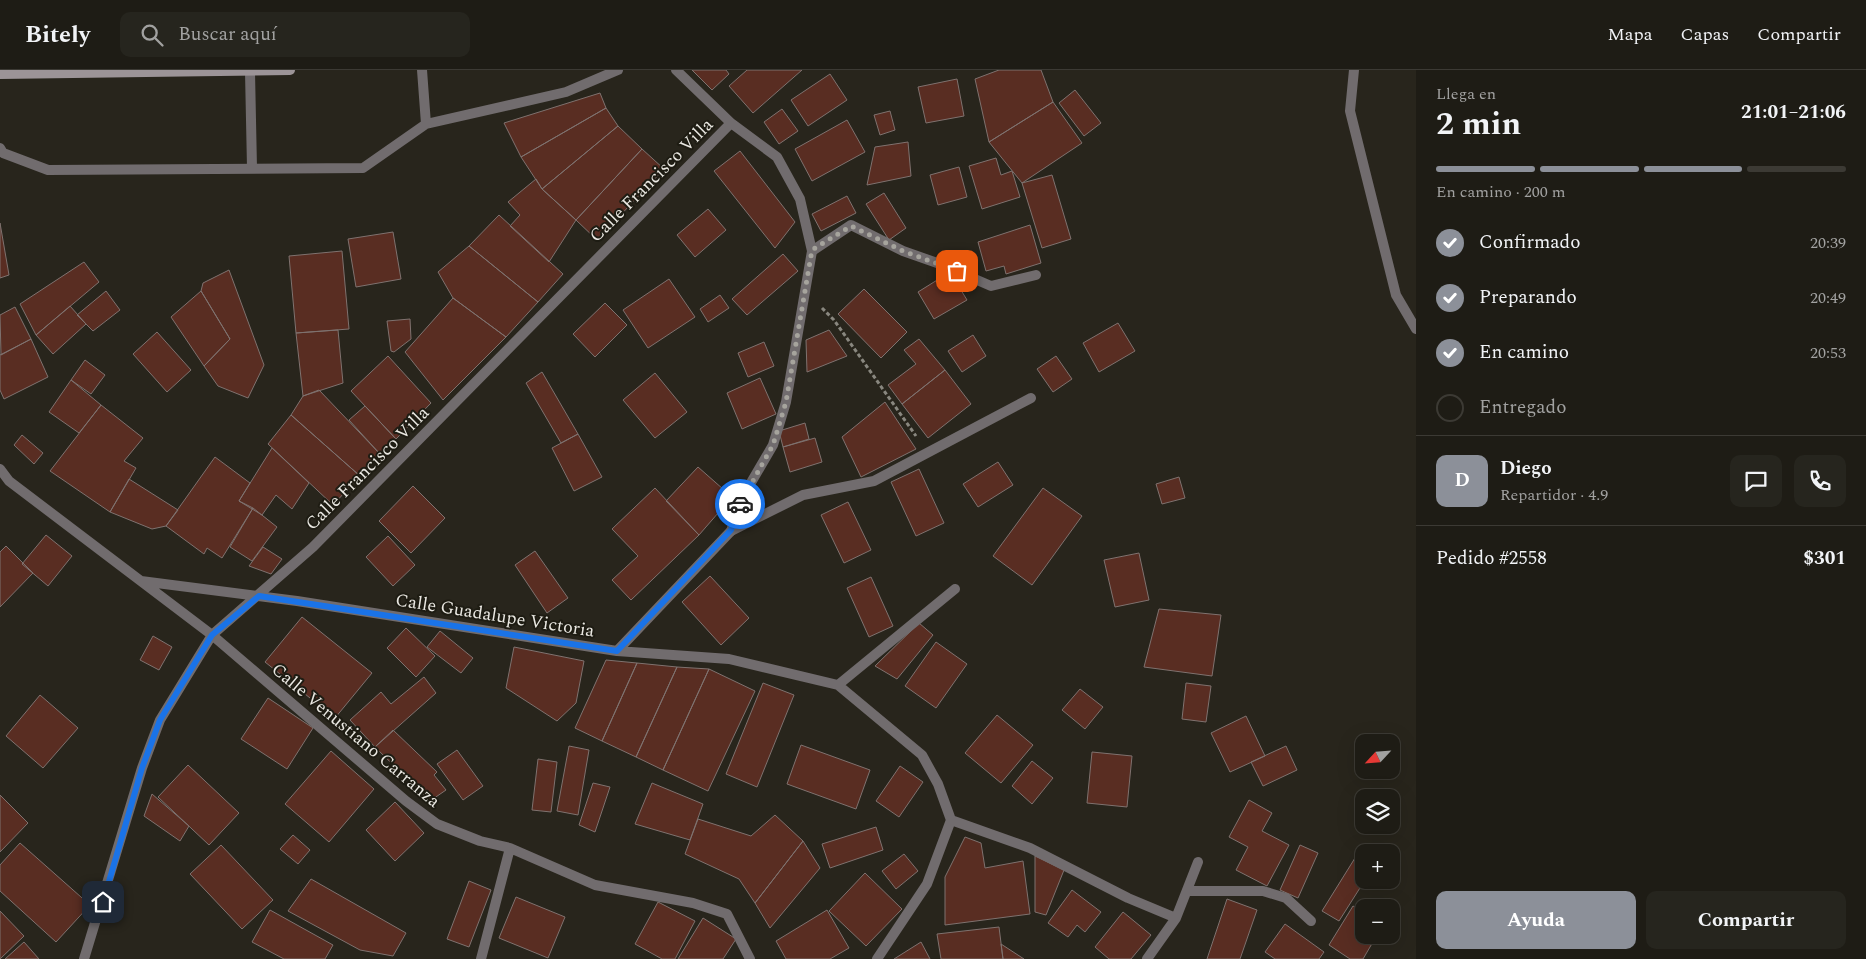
<!DOCTYPE html>
<html lang="es">
<head>
<meta charset="utf-8">
<style>
	:root { --surface:#1e1c15; --page:#26251e; --text:#f1f3f6; --muted:#a1a1a0; --line:#3c3a34; --accent:#8c9099 }
	body { margin:0; font-family:Spectral,serif; background:var(--page); color:var(--text); height:100vh; display:flex; flex-direction:column; font-size:19px; white-space:nowrap }
	* { box-sizing:border-box; margin:0 }
	p { font-size:16px; color:var(--muted) }
	.icon { flex:none; width:28px; height:28px; fill:none; stroke:currentColor; stroke-width:2; stroke-linecap:round; stroke-linejoin:round }
	.map { position:relative; flex:1; overflow:hidden }
	.panel { display:flex; flex-direction:column; background:var(--surface); width:450px }
	.panel>* { flex:none }
	.needle { width:32px; rotate:244deg }
	.tools { position:absolute; left:1355px; top:664px; display:grid; gap:10px }
	.tools a { display:grid; place-items:center; width:45px; height:45px; border-radius:10px; background:var(--surface); box-shadow:0 5px 20px #0002,0 0 0 1px var(--line); font-size:25px }
	.pin { position:absolute; display:grid; place-items:center; width:42px; height:42px; color:#fff; margin:-21px; border-radius:10px; box-shadow:0 2px 8px #0006 }
	.courier { position:absolute; display:grid; place-items:center; width:50px; height:50px; margin:-25px; border:4px solid #1a73e8; border-radius:50%; background:#fff; color:#222; box-shadow:0 1px 6px #0007 }
	.headline em { font-style:normal; font-weight:700 }
	.headline div { display:flex; flex-direction:column-reverse }
	.headline { display:flex; align-items:center; justify-content:space-between; height:85px; padding:0 20px }
	h1 { font-size:32px; font-weight:700; line-height:38px }
	.bar { display:grid; grid-template-columns:repeat(4,1fr); gap:8px 5px; align-content:center; height:60px; padding:0 20px }
	.bar i { height:6px; border-radius:4px; background:var(--line) }
	.bar .selected { background:var(--accent) }
	.bar p { grid-column:span 4 }
	.line { display:flex; align-items:center; gap:12px; padding:0 20px; border-top:1px solid var(--line) }
	.line div { flex:1 }
	.round { display:grid; place-items:center; flex:none; width:52px; height:52px; border-radius:10px; background:var(--page) }
	ol { padding:0 20px; list-style:none }
	li { display:flex; align-items:center; gap:15px; height:55px }
	li p { margin-inline-start:auto }
	li .icon { padding:5px; border-radius:50%; background:var(--accent); color:#fff; stroke-width:4 }
	li:last-child { color:var(--muted) }
	li i { width:28px; height:28px; border:2px solid var(--line); border-radius:50% }
	.action { display:flex; gap:10px; margin-top:auto; padding:10px 20px }
	.action a { flex:1; height:58px; border-radius:10px; background:var(--accent); color:#fff; font-size:20px; font-weight:700; line-height:58px; text-align:center }
	.action a+a { background:var(--page); color:var(--text) }
	header { display:flex; align-items:center; gap:30px; box-sizing:border-box; height:70px; padding:0 25px; background:var(--surface); border-bottom:1px solid var(--line) }
	header strong { font-size:24px }
	nav { display:flex; gap:28px; margin-inline-start:auto; font-size:18px }
	.search { width:350px; height:45px; background:var(--page); display:flex; align-items:center; gap:12px; box-sizing:border-box; padding:0 18px; border-radius:10px; color:var(--muted); font-size:19px }
	main { display:flex; flex:1; min-height:0 }
	.map>svg:first-child { display:block }
	.building { fill:#592d22; stroke:#7f726f }
	.lines { fill:none; stroke-linecap:round; stroke-linejoin:round }
	.path { stroke:#89877f; stroke-width:3; stroke-dasharray:4 2.5; stroke-linecap:butt }
	.service { stroke:#716c6e; stroke-width:10 }
	.minor { stroke:#716c6e; stroke-width:10 }
	.secondary { stroke:#9c9497; stroke-width:10 }
	.done { stroke:#a6a49d; stroke-width:5; stroke-dasharray:0 9 }
	.route { stroke:#1a73e8; stroke-width:6 }
	.labels { text-anchor:middle; stroke-width:4; stroke-linejoin:round; paint-order:stroke }
	.street-label { font-size:18px; fill:#eae8e2; stroke:#1e1c13 }
</style>
</head>
<body>
<header>
<strong>Bitely</strong>
<div class="search"><svg class="icon" aria-label="search" viewBox="0 0 24 24"><circle cx="10" cy="10" r="6"/><path d="M15 15l6 6"/></svg>Buscar aquí</div>
<nav><a>Mapa</a><a>Capas</a><a>Compartir</a></nav>
</header>
<main>
<div class="map">
<svg width="1416" height="889" viewBox="0 0 1416 889">
	<rect width="100%" height="100%" fill="#28251c"/>
	<!-- building -->
	<path class="building" d="M692 0H726L729 4 712 20Z
		M747 0H802L753 43 729 16Z
		M999 0H1041L1053 32 989 72 975 9Z
		M830 4 847 30 808 56 791 30Z
		M957 9 964 46 926 53 918 17Z
		M1075 20 1101 53 1084 66 1059 33Z
		M600 23 606 38 521 87 504 53Z
		M1053 32 1082 73 1022 113 989 72Z
		M606 38 618 56 542 119 521 87Z
		M782 39 798 61 779 74 764 52Z
		M890 41 895 60 880 65 874 45Z
		M847 50 865 82 812 111 795 79Z
		M618 56 642 79 576 150 542 119Z
		M908 72 911 106 867 115 875 77Z
		M642 79 664 99 597 170 576 150Z
		M740 81 795 152 775 178 714 101Z
		M996 88 1001 105 1012 101 1020 127 982 139 969 96Z
		M959 97 967 127 938 135 930 105Z
		M1052 105 1071 169 1042 178 1022 113Z
		M536 109 542 119 576 150 549 192 510 156 520 145 508 132Z
		M884 123 906 158 889 170 866 134Z
		M847 126 856 143 821 161 812 144Z
		M708 139 726 160 695 187 677 165Z
		M499 145 563 204 538 232 469 176Z
		M0 153 9 205 0 208Z
		M1030 155 1041 193 1006 204 1004 196 986 201 978 172Z
		M393 162 401 209 356 217 348 169Z
		M469 176 538 232 506 267 453 228 438 202Z
		M342 181 349 259 296 263 289 186Z
		M783 184 798 201 747 245 732 229Z
		M84 192 99 212 36 265 20 234Z
		M229 200 264 295 248 328 218 316 204 296 230 269 201 221 203 213Z
		M950 202 967 230 934 249 918 222Z
		M669 209 695 247 648 278 623 240Z
		M864 219 907 262 881 288 838 244Z
		M106 221 120 240 93 261 77 245Z
		M201 221 230 269 204 296 171 247Z
		M720 225 729 238 708 252 700 239Z
		M453 228 506 267 443 330 405 282Z
		M605 233 627 255 595 287 573 264Z
		M70 236 86 254 53 284 36 265Z
		M15 237 31 269 1 285 0 245Z
		M410 249 411 269 394 282 391 281 387 251Z
		M1118 253 1135 281 1099 302 1083 273Z
		M338 260 343 313 303 326 296 263Z
		M829 260 847 286 807 302 806 270Z
		M157 262 191 300 167 322 133 284Z
		M973 265 986 286 962 302 948 281Z
		M31 269 48 307 4 329 0 320V285Z
		M919 269 945 300 902 334 888 315 916 294 904 280Z
		M764 272 774 296 748 307 738 283Z
		M388 286 431 333 396 369 351 321Z
		M1056 286 1072 309 1053 322 1037 299Z
		M85 290 105 305 91 324 71 310Z
		M945 300 971 334 928 368 902 334Z
		M542 302 578 364 561 373 526 313Z
		M655 303 687 342 655 368 623 330Z
		M760 308 776 344 742 359 727 323Z
		M71 310 101 335 79 363 49 342Z
		M319 320 380 384 360 406 291 345 303 326Z
		M885 332 916 379 861 407 842 367Z
		M101 335 143 368 124 391 136 398 110 442 50 401Z
		M365 336 396 369 380 384 349 350Z
		M291 345 360 406 333 435 268 374Z
		M805 353 809 369 783 377 779 361Z
		M578 364 602 407 574 421 552 378Z
		M22 365 43 383 34 394 14 375Z
		M815 368 822 392 790 402 783 377Z
		M272 378 309 413 292 439 276 425 262 445 239 431Z
		M215 387 250 413 239 431 253 438 222 488 207 478 204 484 166 456Z
		M998 392 1013 415 978 437 963 414Z
		M698 397 732 427 699 465 666 431Z
		M919 399 944 453 916 466 891 412Z
		M1179 407 1185 428 1162 434 1156 414Z
		M129 409 178 440 166 456 152 459 110 442Z
		M413 416 445 448 411 483 379 451Z
		M655 418 699 465 631 530 612 510 638 486 612 459Z
		M1043 418 1082 446 1032 515 993 486Z
		M848 432 871 480 844 493 821 445Z
		M253 438 277 457 252 491 230 477Z
		M46 465 72 486 48 516 22 494Z
		M388 466 415 495 393 516 366 487Z
		M6 476 33 503 0 537V482Z
		M263 477 282 489 271 504 249 496Z
		M535 481 568 528 547 543 515 495Z
		M1139 483 1149 530 1115 537 1104 490Z
		M710 506 749 548 721 575 682 532Z
		M871 507 893 556 869 567 847 518Z
		M1159 539 1221 545 1212 606 1144 597Z
		M302 547 372 603 335 648 265 592Z
		M919 553 933 565 897 609 875 596Z
		M406 558 435 586 416 607 387 578Z
		M440 561 473 588 461 603 427 577Z
		M153 566 172 577 159 600 140 590Z
		M936 572 967 594 936 638 905 616Z
		M514 577 584 591 576 633 557 651 506 618Z
		M606 590 637 593 602 671 575 658Z
		M637 593 677 597 636 687 602 671Z
		M677 597 709 599 663 700 636 687Z
		M709 599 755 621 708 721 663 700Z
		M424 607 436 623 375 677 350 650 381 622 391 634Z
		M763 613 794 625 757 717 726 704Z
		M1186 613 1211 616 1206 652 1182 649Z
		M1080 619 1103 637 1085 659 1062 640Z
		M40 625 78 658 43 698 6 666Z
		M268 628 313 658 287 699 241 669Z
		M997 645 1033 675 1001 713 965 683Z
		M1246 646 1265 686 1230 702 1211 663Z
		M393 660 437 702 434 705 446 720 430 731 375 677Z
		M801 675 870 700 856 739 787 714Z
		M569 676 589 680 578 745 557 741Z
		M1286 676 1297 700 1263 716 1251 692Z
		M457 680 483 716 463 730 437 694Z
		M331 681 374 719 329 772 285 734Z
		M1092 682 1132 686 1127 737 1087 733Z
		M538 689 557 692 551 742 532 740Z
		M1032 691 1053 708 1032 734 1012 716Z
		M188 695 239 743 209 775 158 727Z
		M900 696 923 712 899 747 876 731Z
		M593 713 610 717 595 762 579 755Z
		M652 713 703 734 690 770 635 754Z
		M152 724 189 756 180 771 144 746Z
		M0 725 28 753 0 782Z
		M1249 730 1272 743 1262 761 1289 775 1267 816 1236 800 1248 777 1229 767Z
		M395 732 424 763 395 791 366 760Z
		M775 745 803 771 755 833 739 809 685 784 698 749 751 766Z
		M876 757 883 780 830 798 822 774Z
		M293 765 310 780 298 794 280 779Z
		M965 767 981 773 985 798 1023 791 1030 844 945 855V807Z
		M803 771 820 798 770 858 755 833Z
		M20 773 90 835 56 872 0 821V795Z
		M221 775 273 830 242 859 190 804Z
		M1300 775 1318 783 1298 828 1280 820Z
		M904 784 918 801 896 819 882 801Z
		M1035 786 1064 800 1046 845 1035 842Z
		M1355 788 1364 794 1365 810 1339 851 1322 841Z
		M865 803 902 839 866 876 829 841Z
		M311 809 406 863 393 886 360 880 288 841Z
		M469 811 491 820 469 877 447 869Z
		M1072 820 1101 842 1085 862 1077 855 1068 867 1048 853Z
		M516 827 565 847 548 888 499 868Z
		M1227 829 1257 840 1240 889H1207Z
		M658 832 695 851 675 889H662L635 874Z
		M1353 836 1364 842V865H1377L1363 889H1350L1329 875Z
		M270 840 333 875 325 889H284L252 872Z
		M827 840 849 878 830 889H786L776 871Z
		M0 841 24 866 0 889Z
		M1123 842 1151 865 1131 889H1109L1095 877Z
		M703 848 736 869 723 889H678Z
		M1285 854 1324 882 1319 889H1275L1265 882Z
		M999 857 1003 889H941L937 864Z
		M24 872 39 889H5Z
		M921 872 930 889H894Z
		M1001 874 1024 889H1003Z"/>
	<g class="lines">
		<!-- path -->
		<path class="path" d="M822 238 834 250 916 366"/>
		<!-- service -->
		<path class="service" d="M1354 0 1350 41 1396 225 1416 259
			M812 181 851 155 903 181 940 194 991 216 1036 205
			M731 461 803 425 874 411 1031 328"/>
		<!-- minor -->
		<path class="minor" d="M422 0 426 54
			M250 2 252 98
			M0 78 3 83 48 100 363 98 426 54 566 22 618 0
			M0 399 9 411 212 565 406 731 437 754 480 771 510 778 595 815 693 833 727 844 750 889
			M141 511 297 531 617 581 729 589 838 615 922 685 938 714 951 750 1030 778 1128 828 1176 848
			M617 581 731 461 742 428 773 375 786 332 812 181 800 129 777 87 731 53
			M838 615 955 519
			M1188 821H1263L1286 828 1311 851
			M84 889 142 698 160 650 212 565 313 477 731 53 676 0
			M481 889 510 778
			M877 889 927 814 951 750
			M1147 889 1176 848 1198 792"/>
		<!-- secondary -->
		<path class="secondary" d="M0 4 290 0"/>
	</g>
	<g class="lines">
		<!-- done -->
		<path class="done" d="M740 434 773 375 786 332 812 180 851 156 903 181 957 201"/>
		<!-- route -->
		<path class="route" d="M103 832 142 698 160 650 212 565 259 526 617 581 731 460 740 434"/>
	</g>
	<g class="labels">
		<!-- street labels -->
		<g class="street-label">
			<text transform="translate(651 110) rotate(-45)" y="6">Calle Francisco Villa</text>
			<text transform="translate(367 398) rotate(-45)" y="6">Calle Francisco Villa</text>
			<text transform="translate(495 545) rotate(9)" y="6">Calle Guadalupe Victoria</text>
			<text transform="translate(356 665) rotate(40)" y="6">Calle Venustiano Carranza</text>
		</g>
	</g>
</svg>
<div class="tools">
<a><svg class="needle" viewBox="-14 -14 28 28"><path d="M0-13l5 13h-10z" fill="#e53935"/><path d="M0 13l5-13h-10z" fill="#a1a1a0"/></svg></a>
<a><svg class="icon" aria-label="layers" viewBox="0 0 24 24"><path d="M12 4l9 5-9 5-9-5zM3 14l9 5 9-5"/></svg></a>
<a>+</a>
<a>−</a>
</div>
<div class="pin" style="left:957px;top:201px;background:#ea580c"><svg class="icon" aria-label="bag" viewBox="0 0 24 24"><path d="M5 8h14l-1 12H6zM9 8a3 3 0 0 1 6 0"/></svg></div>
<div class="pin" style="left:103px;top:832px;background:#1f2937"><svg class="icon" aria-label="home" viewBox="0 0 24 24"><path d="M3 11l9-7 9 7M6 9v11h12V9"/></svg></div>
<div class="courier" style="left:740px;top:434px"><svg class="icon" aria-label="car" viewBox="0 0 24 24"><path d="M5 17H2v-5l4-1 3-4h7l3 4 3 1v5h-3M9 17h6M6 11h13"/><circle cx="7" cy="17" r="2"/><circle cx="17" cy="17" r="2"/></svg></div>
</div>
<section class="panel">
<div class="headline"><div><h1>2 min</h1><p>Llega en</p></div><em>21:01–21:06</em></div>
<div class="bar"><i class="selected"></i><i class="selected"></i><i class="selected"></i><i></i><p>En camino · 200 m</p></div>
<ol>
<li><svg class="icon" aria-label="check" viewBox="0 0 24 24"><path d="M5 12l5 5 9-10"/></svg>Confirmado<p>20:39</p></li>
<li><svg class="icon" aria-label="check" viewBox="0 0 24 24"><path d="M5 12l5 5 9-10"/></svg>Preparando<p>20:49</p></li>
<li><svg class="icon" aria-label="check" viewBox="0 0 24 24"><path d="M5 12l5 5 9-10"/></svg>En camino<p>20:53</p></li>
<li><i></i>Entregado</li>
</ol>
<div class="line" style="height:90px"><b class="round" style="background:var(--accent);color:#fff">D</b><div><b>Diego</b><p>Repartidor · 4.9</p></div><a class="round"><svg class="icon" aria-label="chat" viewBox="0 0 24 24"><path d="M4 5h16v11H9l-5 4z"/></svg></a><a class="round"><svg class="icon" aria-label="phone" viewBox="0 0 24 24"><path d="M5 4h4l2 5-3 2q2 4 5 5l2-3 5 2v4C11 20 4 13 5 4z"/></svg></a></div>
<div class="line" style="height:65px"><div>Pedido #2558</div><b>$301</b></div>
<div class="action"><a>Ayuda</a><a>Compartir</a></div>
</section>
</main>
</body>
</html>
